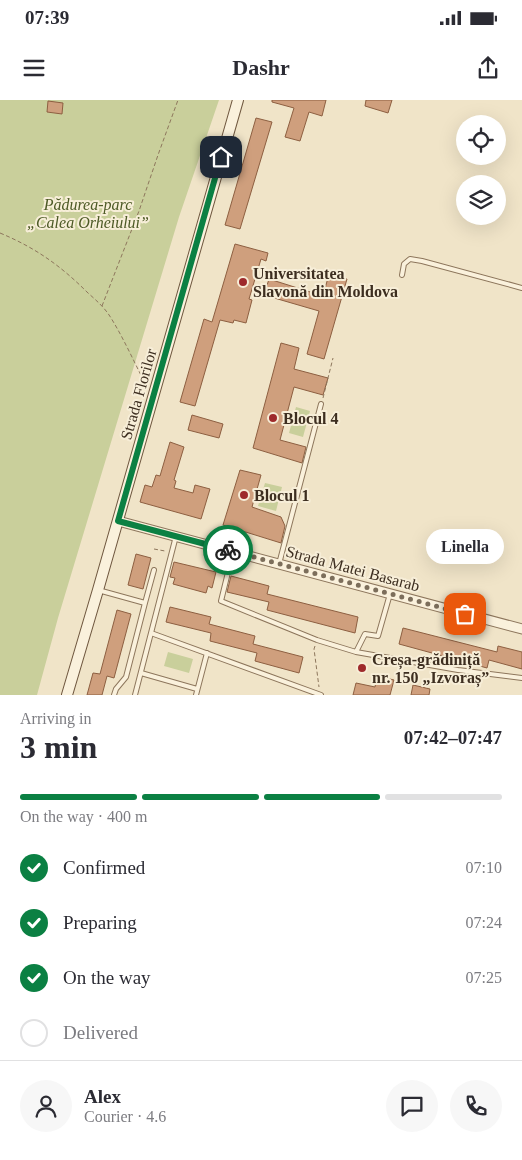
<!DOCTYPE html>
<html lang="en">
<head>
<meta charset="utf-8">
<style>
	:root { --surface:#fff; --page:#f7f7f7; --text:#2b2b33; --muted:#7c7c81; --line:#e1e1e2; --accent:#0b8043 }
	body { margin:0; font-family:"Times New Roman",serif; background:var(--page); color:var(--text); height:100vh; display:flex; flex-direction:column; font-size:19px; white-space:nowrap }
	* { box-sizing:border-box; margin:0 }
	p { font-size:16px; color:var(--muted) }
	.icon { flex:none; width:28px; height:28px; fill:none; stroke:currentColor; stroke-width:2; stroke-linecap:round; stroke-linejoin:round }
	.map { position:relative; height:595px; overflow:hidden }
	.panel { display:flex; flex-direction:column; background:var(--surface); flex:1 }
	.panel>* { flex:none }
	.buttons { position:absolute; left:456px; top:15px; display:grid; gap:10px }
	.buttons a { display:grid; place-items:center; width:50px; height:50px; border-radius:50%; background:var(--surface); box-shadow:0 5px 20px #0002; font-size:25px }
	.pin { position:absolute; display:grid; place-items:center; width:42px; height:42px; color:#fff; margin:-21px; border-radius:10px; box-shadow:0 2px 8px #0006 }
	.courier { position:absolute; display:grid; place-items:center; width:50px; height:50px; margin:-25px; border:4px solid #0b8043; border-radius:50%; background:#fff; color:#222; box-shadow:0 1px 6px #0007 }
	.bubble { position:absolute; height:35px; border-radius:18px; background:var(--surface); box-shadow:0 5px 20px #0002; font-size:16px; font-weight:700; line-height:35px; text-align:center }
	.summary em { font-style:normal; font-weight:700 }
	.summary div { display:flex; flex-direction:column-reverse }
	.summary { display:flex; align-items:center; justify-content:space-between; height:85px; padding:0 20px }
	h1 { font-size:32px; font-weight:700; line-height:38px }
	.bar { display:grid; grid-template-columns:repeat(4,1fr); gap:8px 5px; align-content:center; height:60px; padding:0 20px }
	.bar i { height:6px; border-radius:4px; background:var(--line) }
	.bar .selected { background:var(--accent) }
	.bar p { grid-column:span 4 }
	.line { display:flex; align-items:center; gap:12px; padding:0 20px; border-top:1px solid var(--line) }
	.line div { flex:1 }
	.round { display:grid; place-items:center; flex:none; width:52px; height:52px; border-radius:26px; background:var(--page) }
	ol { padding:0 20px; list-style:none }
	li { display:flex; align-items:center; gap:15px; height:55px }
	li p { margin-inline-start:auto }
	li .icon { padding:5px; border-radius:50%; background:var(--accent); color:#fff; stroke-width:4 }
	li:last-child { color:var(--muted) }
	li i { width:28px; height:28px; border:2px solid var(--line); border-radius:50% }
	.status { display:flex; justify-content:space-between; align-items:center; height:35px; padding:0 25px; background:var(--surface); direction:ltr }
	.status svg { height:14px; fill:currentColor }
	header { display:flex; justify-content:space-between; align-items:center; height:65px; padding:0 20px; background:var(--surface); font-size:22px; font-weight:700 }
	.map>svg:first-child { display:block }
	.green { fill:#c9cf9b }
	.building { fill:#cf9f7d; stroke:#8d5f41 }
	.lines { fill:none; stroke-linecap:round; stroke-linejoin:round }
	.service-casing { stroke:#8d765c; stroke-width:6 }
	.tertiary-casing { stroke:#8d765c; stroke-width:11 }
	.secondary-casing { stroke:#6f573f; stroke-width:12 }
	.path { stroke:#8d765c; stroke-width:1; stroke-dasharray:4 2.5; stroke-linecap:butt }
	.service { stroke:#faf1dc; stroke-width:4 }
	.tertiary { stroke:#faf1dc; stroke-width:9 }
	.secondary { stroke:#faf1dc; stroke-width:10 }
	.done { stroke:#7c6e5b; stroke-width:5; stroke-dasharray:0 9 }
	.route { stroke:#0b8043; stroke-width:6 }
	.poi-dot { fill:#9e2a2b; stroke:#f7eed8; stroke-width:2 }
	.labels { text-anchor:middle; stroke-width:4; stroke-linejoin:round; paint-order:stroke }
	.park-label { font-size:16px; font-style:italic; fill:#4d5a26; stroke:#f7eed8 }
	.poi-label { font-size:16px; font-weight:bold; fill:#3d2e20; stroke:#f7eed8; text-anchor:start }
	.street-label { font-size:16px; fill:#3d2e20; stroke:#f7eed8 }
</style>
</head>
<body>
<div class="status"><b>07:39</b><svg viewBox="0 0 49 12"><path d="M0 12V9h3v3zM5 12V6h3v6zM10 12V3h3v9zM15 12V0h3v12zM26 1h20v11H26zM47 4h2v5h-2z"/></svg></div>
<header><svg class="icon" aria-label="menu" viewBox="0 0 24 24"><path d="M4 6h16M4 12h16M4 18h16"/></svg>Dashr<svg class="icon" aria-label="share" viewBox="0 0 24 24"><path d="M12 15V3M7 8l5-5 5 5M5 13v7h14v-7"/></svg></header>
<div class="map">
<svg width="522" height="595" viewBox="0 0 522 595">
	<rect width="100%" height="100%" fill="#f0e4c8"/>
	<!-- green -->
	<path class="green" d="M0 0H219L179 117 58 518 37 595H0Z
		M296 307 310 311 303 337 289 333Z
		M265 383 282 387 276 411 258 406Z
		M168 552 193 559 189 573 164 566Z"/>
	<!-- building -->
	<path class="building" d="M272 0H326L322 16 309 12 300 41 285 37 294 8 272 2Z
		M366 0H392L388 13 365 6Z
		M48 1 63 3 62 14 47 12Z
		M256 18 272 22 240 129 225 125Z
		M235 144 268 153 266 161 261 159 249 199 252 200 246 223 234 220 233 223 220 220 195 306 180 302 204 219 212 222Z
		M329 174 347 179 324 259 307 254 319 211 264 195 269 179 323 196Z
		M281 243 299 248 294 269 328 278 323 295 294 287 280 340 306 347 302 363 253 348Z
		M192 315 223 324 219 338 188 330Z
		M170 342 184 347 174 380 176 381 174 388 193 393 195 385 210 389 201 419 140 402 145 385 152 387 156 375 160 376Z
		M240 370 261 375 252 407 281 417 285 426 281 443 223 425Z
		M136 454 151 458 143 489 128 485Z
		M174 462 216 472 212 488 208 486 206 493 173 484 175 478 170 477Z
		M231 476 269 486 267 494 358 517 355 533 267 510 269 502 227 492Z
		M170 507 211 517 209 524 255 536 253 544 303 557 299 573 255 561 257 553 210 541 211 533 166 522Z
		M117 510 131 514 114 578 107 576 102 595H87L93 573 100 574Z
		M403 528 497 552 498 546 522 552V569L489 560 487 568 399 544Z
		M377 576 394 580 390 595H353L356 583 375 587Z
		M413 585 430 589 429 595H411Z"/>
	<g class="lines">
		<!-- service casing -->
		<g class="service-casing">
			<path id="service" d="M402 175 404 164 410 159 422 161 522 188
				M233 452 221 501 317 540 356 552 458 570 522 578
				M279 464 321 304
				M98 490 145 503 126 577 116 589 114 595
				M145 503 154 470
				M151 533 321 595
				M356 552 365 534 378 536 390 494
				M141 573 197 589
				M135 595 176 436
				M196 595 207 553"/>
		</g>
		<!-- tertiary casing -->
		<g class="tertiary-casing">
			<path id="tertiary" d="M118 421 522 529"/>
		</g>
		<!-- secondary casing -->
		<g class="secondary-casing">
			<path id="secondary" d="M67 595 98 490 238 0"/>
		</g>
		<!-- path -->
		<path class="path" d="M0 133C36 148 61 166 88 193 97 201 105 208 111 218 124 239 134 262 145 283
			M102 206 139 111 158 55 178 0
			M323 298 333 258
			M154 449 165 451
			M315 546 314 549 319 587"/>
		<!-- service -->
		<use href="#service" class="service"/>
		<!-- tertiary -->
		<use href="#tertiary" class="tertiary"/>
		<!-- secondary -->
		<use href="#secondary" class="secondary"/>
	</g>
	<g class="lines">
		<!-- done -->
		<path class="done" d="M228 450 465 514"/>
		<!-- route -->
		<path class="route" d="M221 57 118 421 228 450"/>
	</g>
	<!-- markers -->
	<g class="poi-dot">
		<circle cx="243" cy="182" r="5"/>
		<circle cx="273" cy="318" r="5"/>
		<circle cx="244" cy="395" r="5"/>
		<circle cx="362" cy="568" r="5"/>
	</g>
	<g class="labels">
		<!-- park labels -->
		<g class="park-label">
			<text x="88" y="110">Pădurea-parc<tspan x="88" dy="18">„Calea Orheiului”</tspan></text>
		</g>
		<!-- poi labels -->
		<g class="poi-label">
			<text x="253" y="179">Universitatea<tspan x="253" dy="18">Slavonă din Moldova</tspan></text>
			<text x="283" y="324">Blocul 4</text>
			<text x="254" y="401">Blocul 1</text>
			<text x="372" y="565">Creșa-grădiniță<tspan x="372" dy="18">nr. 150 „Izvoraș”</tspan></text>
		</g>
		<!-- street labels -->
		<g class="street-label">
			<text transform="translate(138 294) rotate(-74)" y="6">Strada Florilor</text>
			<text transform="translate(353 468) rotate(15)" y="6">Strada Matei Basarab</text>
		</g>
	</g>
</svg>
<div class="buttons">
<a><svg class="icon" aria-label="locate" viewBox="0 0 24 24"><circle cx="12" cy="12" r="6"/><path d="M12 2v4M12 18v4M2 12h4M18 12h4"/></svg></a>
<a><svg class="icon" aria-label="layers" viewBox="0 0 24 24"><path d="M12 4l9 5-9 5-9-5zM3 14l9 5 9-5"/></svg></a>
</div>
<div class="pin" style="left:465px;top:514px;background:#ea580c"><svg class="icon" aria-label="bag" viewBox="0 0 24 24"><path d="M5 8h14l-1 12H6zM9 8a3 3 0 0 1 6 0"/></svg></div>
<div class="pin" style="left:221px;top:57px;background:#1f2937"><svg class="icon" aria-label="home" viewBox="0 0 24 24"><path d="M3 11l9-7 9 7M6 9v11h12V9"/></svg></div>
<div class="courier" style="left:228px;top:450px"><svg class="icon" aria-label="bike" viewBox="0 0 24 24"><circle cx="6" cy="16" r="4"/><circle cx="18" cy="16" r="4"/><path d="M6 16l4-8h5l3 8M10 8l3 8H6M13 5h3"/></svg></div>
<div class="bubble" style="left:426px;top:429px;width:78px">Linella</div>
</div>
<section class="panel">
<div class="summary"><div><h1>3 min</h1><p>Arriving in</p></div><em>07:42–07:47</em></div>
<div class="bar"><i class="selected"></i><i class="selected"></i><i class="selected"></i><i></i><p>On the way · 400 m</p></div>
<ol>
<li><svg class="icon" aria-label="check" viewBox="0 0 24 24"><path d="M5 12l5 5 9-10"/></svg>Confirmed<p>07:10</p></li>
<li><svg class="icon" aria-label="check" viewBox="0 0 24 24"><path d="M5 12l5 5 9-10"/></svg>Preparing<p>07:24</p></li>
<li><svg class="icon" aria-label="check" viewBox="0 0 24 24"><path d="M5 12l5 5 9-10"/></svg>On the way<p>07:25</p></li>
<li><i></i>Delivered</li>
</ol>
<div class="line" style="height:90px"><a class="round"><svg class="icon" aria-label="person" viewBox="0 0 24 24"><circle cx="12" cy="8" r="4"/><path d="M4 21q1-7 8-7t8 7"/></svg></a><div><b>Alex</b><p>Courier · 4.6</p></div><a class="round"><svg class="icon" aria-label="chat" viewBox="0 0 24 24"><path d="M4 5h16v11H9l-5 4z"/></svg></a><a class="round"><svg class="icon" aria-label="phone" viewBox="0 0 24 24"><path d="M5 4h4l2 5-3 2q2 4 5 5l2-3 5 2v4C11 20 4 13 5 4z"/></svg></a></div>
</section>
</body>
</html>
